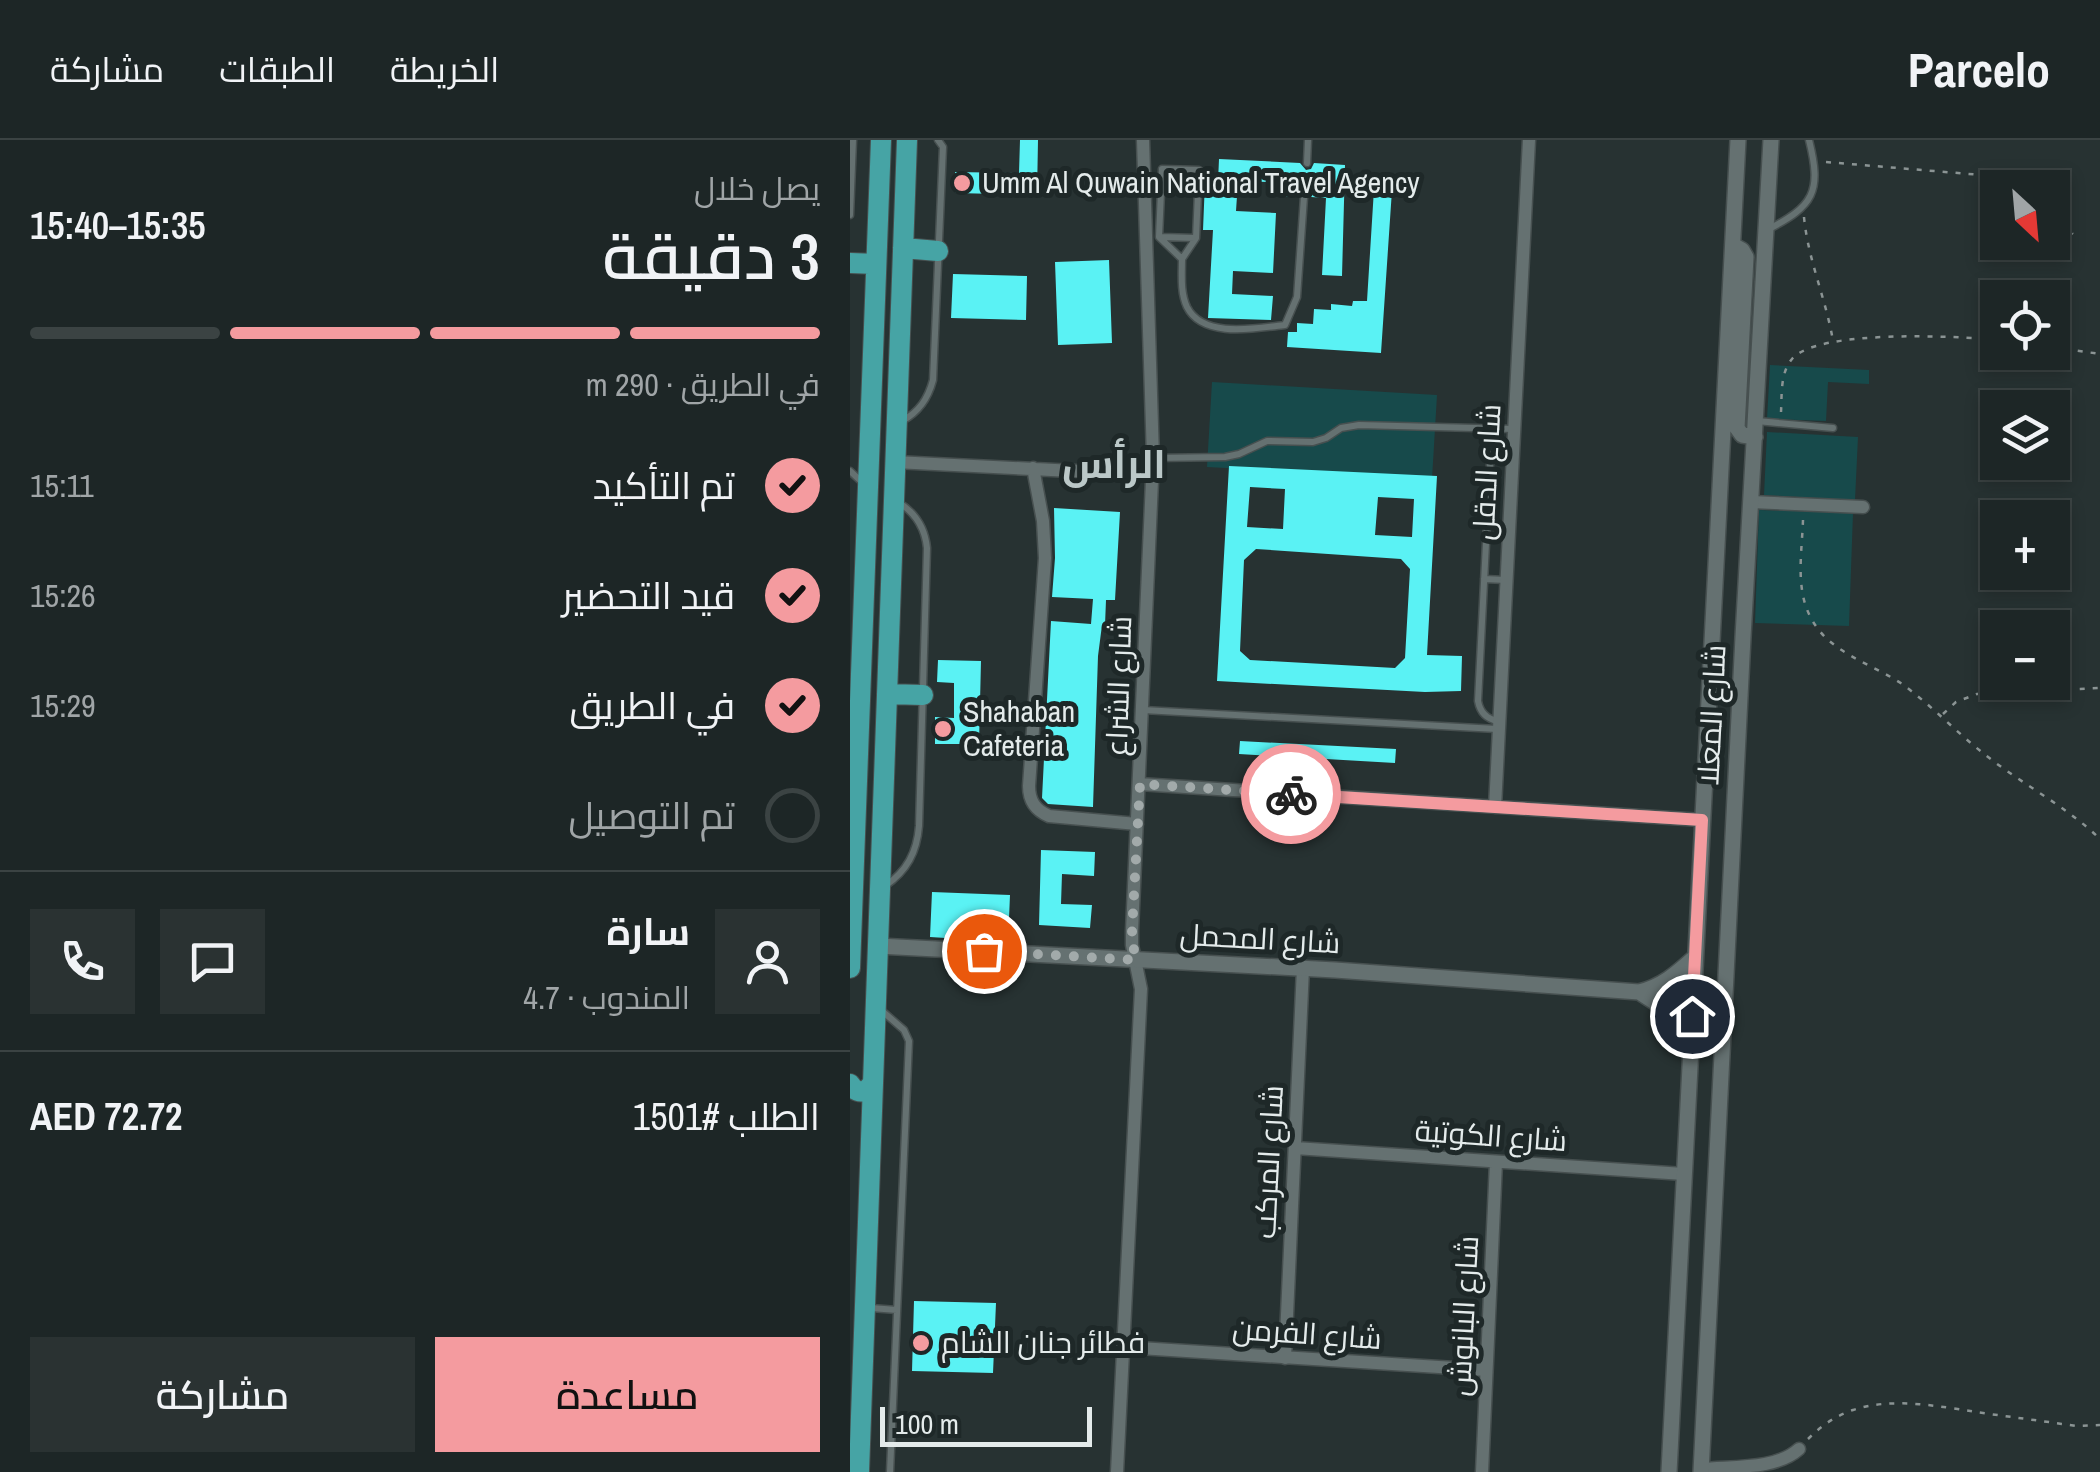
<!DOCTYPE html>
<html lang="ar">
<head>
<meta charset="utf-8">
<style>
	:root { --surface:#1d2626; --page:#2a3232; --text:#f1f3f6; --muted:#a0a5a7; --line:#3b4343; --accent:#f49b9f }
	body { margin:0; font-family:"Archivo Narrow",Cairo,sans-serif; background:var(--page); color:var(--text); direction:rtl; height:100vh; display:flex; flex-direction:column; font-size:38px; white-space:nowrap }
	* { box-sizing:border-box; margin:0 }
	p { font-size:32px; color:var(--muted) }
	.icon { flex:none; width:55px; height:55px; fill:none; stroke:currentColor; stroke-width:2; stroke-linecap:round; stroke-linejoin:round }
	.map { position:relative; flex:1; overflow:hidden; direction:ltr }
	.side { display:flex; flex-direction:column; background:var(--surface); width:850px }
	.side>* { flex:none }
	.needle { width:65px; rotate:154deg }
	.buttons { position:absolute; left:1130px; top:30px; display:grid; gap:20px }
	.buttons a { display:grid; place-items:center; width:90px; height:90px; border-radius:0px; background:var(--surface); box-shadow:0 5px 15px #0003,0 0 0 2px var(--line); font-size:50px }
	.scale { position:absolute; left:30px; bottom:25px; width:212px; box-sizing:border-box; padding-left:10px; border:5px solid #e4ebeb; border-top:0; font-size:28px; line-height:35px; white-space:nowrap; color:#e4ebeb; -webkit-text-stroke:8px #1e2828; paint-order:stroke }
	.pin { position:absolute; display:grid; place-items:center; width:85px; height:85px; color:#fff; margin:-42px; border:5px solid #fff; border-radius:50%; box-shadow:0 2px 10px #0007 }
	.courier { position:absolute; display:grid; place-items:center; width:100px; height:100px; margin:-50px; border:8px solid #f49b9f; border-radius:50%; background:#fff; color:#222; box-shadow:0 2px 12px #0007 }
	.summary em { font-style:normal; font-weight:600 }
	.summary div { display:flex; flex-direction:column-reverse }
	.summary { display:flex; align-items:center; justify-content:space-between; height:170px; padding:0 30px }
	h1 { font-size:65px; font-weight:600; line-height:75px }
	.bar { display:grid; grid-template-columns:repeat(4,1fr); gap:15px 10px; align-content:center; height:120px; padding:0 30px }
	.bar i { height:12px; border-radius:8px; background:var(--line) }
	.bar .selected { background:var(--accent) }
	.bar p { grid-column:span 4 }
	.line { display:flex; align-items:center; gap:25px; padding:0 30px; border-top:2px solid var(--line) }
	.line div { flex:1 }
	.round { display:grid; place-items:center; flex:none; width:105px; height:105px; border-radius:0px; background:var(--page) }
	ol { padding:0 30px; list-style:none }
	li { display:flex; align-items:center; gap:30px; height:110px }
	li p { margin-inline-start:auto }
	li .icon { padding:10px; border-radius:50%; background:var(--accent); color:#111; stroke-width:4 }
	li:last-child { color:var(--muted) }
	li i { width:55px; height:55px; border:5px solid var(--line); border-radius:50% }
	.button { display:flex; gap:20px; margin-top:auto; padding:20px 30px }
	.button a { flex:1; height:115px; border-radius:0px; background:var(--accent); color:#111; font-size:40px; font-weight:600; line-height:115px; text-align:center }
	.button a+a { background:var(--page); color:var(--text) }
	header { display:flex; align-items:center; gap:60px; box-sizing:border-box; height:140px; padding:0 50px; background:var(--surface); border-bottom:2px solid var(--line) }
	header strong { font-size:48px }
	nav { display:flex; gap:55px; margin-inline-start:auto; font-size:35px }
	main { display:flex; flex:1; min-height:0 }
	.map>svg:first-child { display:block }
	.green { fill:#174a4b }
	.building { fill:#5af2f4; fill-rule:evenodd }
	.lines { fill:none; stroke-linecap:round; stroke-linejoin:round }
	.service-casing { stroke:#475050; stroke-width:9 }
	.minor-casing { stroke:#475050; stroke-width:15 }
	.tertiary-casing { stroke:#475050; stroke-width:18 }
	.primary-casing { stroke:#475050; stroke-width:22 }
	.path { stroke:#8b9494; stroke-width:2.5; stroke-dasharray:5 8; stroke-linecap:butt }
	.service { stroke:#657171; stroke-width:6 }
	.minor { stroke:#657171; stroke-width:12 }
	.tertiary { stroke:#657171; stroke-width:15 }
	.primary { stroke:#46a4a5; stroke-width:20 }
	.done { stroke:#a2aaaa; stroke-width:10; stroke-dasharray:0 18 }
	.route { stroke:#f49b9f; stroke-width:12 }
	.poi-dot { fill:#f49b9f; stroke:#1e2828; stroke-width:4 }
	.labels { text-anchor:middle; stroke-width:10; stroke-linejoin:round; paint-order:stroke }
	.poi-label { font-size:30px; fill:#e4ebeb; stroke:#1e2828; text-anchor:start }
	.street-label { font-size:30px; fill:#e4ebeb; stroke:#1e2828 }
	.district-label { font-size:40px; font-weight:bold; fill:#bbc8c8; stroke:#1e2828 }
</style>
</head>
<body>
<header>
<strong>Parcelo</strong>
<nav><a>الخريطة</a><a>الطبقات</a><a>مشاركة</a></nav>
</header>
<main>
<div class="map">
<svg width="1250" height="1332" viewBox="0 0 1250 1332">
	<rect width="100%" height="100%" fill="#273232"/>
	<!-- green -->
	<path class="green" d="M920 225 1019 230V244L978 242 976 281 917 279Z
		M362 242 587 255 582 339 357 327Z
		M917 292 1008 297 1005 360 914 355Z
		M909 370 1003 373 999 486 905 483Z"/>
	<!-- building -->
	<path class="building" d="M170 0H188L187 55 105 53V32L169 33Z
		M369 19 450 23 456 30 461 29 464 23 495 25 492 136 472 135 476 58 461 57 459 52 454 50 447 57 417 55 418 42 388 41 386 71 426 73 423 133 383 131 382 154 423 156 421 180 358 178 363 90H353L355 41 368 42Z
		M524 49 542 50 531 213 437 207 438 192H447V183L463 184 464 169 481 170V164L502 166 503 161H517Z
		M259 120 262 203 208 205 205 122Z
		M103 134 177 136 176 180 101 178Z
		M379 326 587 336 577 515 612 516 611 551 575 552 367 541ZM400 347 435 349 433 389 397 387ZM528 357 564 359 562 397 525 395ZM406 409 551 419 560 429 555 518 545 528 400 520 390 511 394 420Z
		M204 368 270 372 265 460H256L255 485H252L248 516 243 667 198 664 192 658 201 481 241 484 243 459 202 457 205 418Z
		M88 520 131 521 129 604H85V577L104 578V543L87 542Z
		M390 601 546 609 545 623 389 614Z
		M191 710 245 712 244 736 212 734 211 764 242 765 240 788 189 785Z
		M82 752 160 755 158 802 80 797Z
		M64 1161 146 1163 143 1233 62 1231Z"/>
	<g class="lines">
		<!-- service casing -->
		<g class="service-casing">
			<path id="service" d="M457 23 458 0
				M312 29 349 30 346 98 332 119 309 97Z
				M0 75 3 0
				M917 90C964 66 972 52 959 0
				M312 97 345 98
				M332 119C332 134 330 152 337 167 353 199 407 188 435 185L447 157 454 57
				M52 281C69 272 78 259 83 240L93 7 88 0
				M907 281 983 288
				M304 318 375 317 389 314 417 301 463 302 476 298 491 288 509 285 664 289
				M0 331 14 344
				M634 439 656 440
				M293 570 647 589
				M648 581C636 579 630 572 628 561L640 324 647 307 663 299
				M35 746C57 731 67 712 69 686L77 408C75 388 66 373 48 362
				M31 870 54 890 59 901 40 1332
				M21 1168 47 1170"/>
		</g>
		<!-- minor casing -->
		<g class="minor-casing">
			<path id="minor" d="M45 322 302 335
				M183 328 193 381 195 418 179 646C179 661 185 670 199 676L287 684
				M901 362 1013 367
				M289 644 852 680
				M645 667 679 0
				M445 1008 834 1034
				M274 1207 636 1230
				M435 1218 453 828
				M852 1329C882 1326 926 1330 949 1309
				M267 1332 291 849 282 805V791L303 318 293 0
				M632 1332 646 1022"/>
		</g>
		<!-- tertiary casing -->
		<g class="tertiary-casing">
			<path id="tertiary" d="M883 105 892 110 896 117 887 288 892 295 905 297
				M28 806 485 830 789 852C813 846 827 833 845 817
				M789 852 820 872 840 905
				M819 1332 888 0
				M851 1332 893 497 921 0"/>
		</g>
		<!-- primary casing -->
		<g class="primary-casing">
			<path id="primary" d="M53 108 88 111
				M0 123 26 124
				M37 554 73 555
				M0 828 31 0
				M0 944C4 951 10 953 17 950L23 943
				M9 1332 57 0"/>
		</g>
		<!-- path -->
		<path class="path" d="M976 22 1143 36 1160 41 1173 48
			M954 77C958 120 976 159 983 201
			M1202 77 1223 94
			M1202 207 1250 214
			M931 272C932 255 930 233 942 219 967 189 1107 196 1148 200
			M953 380C952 412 945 449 961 478 979 513 1021 523 1052 544 1081 565 1105 591 1133 613 1171 644 1215 665 1250 699
			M1093 574 1106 562 1127 554 1250 548
			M958 1299C971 1286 985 1276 1003 1270 1041 1257 1088 1266 1126 1272 1160 1277 1193 1281 1226 1286L1250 1285"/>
		<!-- service -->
		<use href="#service" class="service"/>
		<!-- minor -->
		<use href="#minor" class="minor"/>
		<!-- tertiary -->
		<use href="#tertiary" class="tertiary"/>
		<!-- primary -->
		<use href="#primary" class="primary"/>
	</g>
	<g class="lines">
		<!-- done -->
		<path class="done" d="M134 811 285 820 282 791 290 644 441 654"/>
		<!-- route -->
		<path class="route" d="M441 654 852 680 842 876"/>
	</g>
	<!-- markers -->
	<g class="poi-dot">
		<circle cx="112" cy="43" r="10"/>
		<circle cx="93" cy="589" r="10"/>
		<circle cx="71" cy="1203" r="10"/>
	</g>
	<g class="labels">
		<!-- poi labels -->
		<g class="poi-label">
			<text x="132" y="53">Umm Al Quwain National Travel Agency</text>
			<text x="113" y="582">Shahaban<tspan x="113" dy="34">Cafeteria</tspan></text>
			<text x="91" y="1213">فطائر جنان الشام</text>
		</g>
		<!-- street labels -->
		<g class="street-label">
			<text transform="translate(637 332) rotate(-87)" y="10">شارع الدقل</text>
			<text transform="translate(269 546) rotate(-88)" y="10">شارع الشراع</text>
			<text transform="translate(862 575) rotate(-87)" y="10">شارع المعلا</text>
			<text transform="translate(410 799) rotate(3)" y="10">شارع المحمل</text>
			<text transform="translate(641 996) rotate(4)" y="10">شارع الكوتية</text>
			<text transform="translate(419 1022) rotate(-87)" y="10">شارع المركب</text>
			<text transform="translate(614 1176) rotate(-87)" y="10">شارع البانوش</text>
			<text transform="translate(457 1194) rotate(4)" y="10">شارع الفرمن</text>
		</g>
		<!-- district labels -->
		<g class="district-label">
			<text x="264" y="338">الرأس</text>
		</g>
	</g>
</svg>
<div class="buttons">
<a><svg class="needle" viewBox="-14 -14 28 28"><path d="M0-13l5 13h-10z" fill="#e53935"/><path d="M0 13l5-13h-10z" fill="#a0a5a7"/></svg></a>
<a><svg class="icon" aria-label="locate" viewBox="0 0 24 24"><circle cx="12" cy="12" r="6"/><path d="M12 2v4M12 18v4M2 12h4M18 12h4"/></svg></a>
<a><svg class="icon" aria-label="layers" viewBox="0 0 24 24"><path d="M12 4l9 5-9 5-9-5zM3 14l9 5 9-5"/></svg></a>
<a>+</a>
<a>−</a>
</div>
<div class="scale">100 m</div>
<div class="pin" style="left:134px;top:811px;background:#ea580c"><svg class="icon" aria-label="bag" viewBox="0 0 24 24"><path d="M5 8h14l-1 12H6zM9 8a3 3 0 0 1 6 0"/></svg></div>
<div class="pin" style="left:842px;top:876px;background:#1f2937"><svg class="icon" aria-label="home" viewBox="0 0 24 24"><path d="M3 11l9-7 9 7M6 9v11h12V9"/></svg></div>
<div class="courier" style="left:441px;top:654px"><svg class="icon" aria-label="bike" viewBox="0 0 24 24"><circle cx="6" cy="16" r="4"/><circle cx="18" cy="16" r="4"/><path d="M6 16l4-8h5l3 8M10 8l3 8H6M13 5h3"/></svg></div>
</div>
<section class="side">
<div class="summary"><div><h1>3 دقيقة</h1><p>يصل خلال</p></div><em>15:35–15:40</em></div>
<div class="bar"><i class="selected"></i><i class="selected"></i><i class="selected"></i><i></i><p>في الطريق · 290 m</p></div>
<ol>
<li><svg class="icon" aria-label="check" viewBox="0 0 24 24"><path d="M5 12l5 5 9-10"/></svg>تم التأكيد<p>15:11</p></li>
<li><svg class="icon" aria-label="check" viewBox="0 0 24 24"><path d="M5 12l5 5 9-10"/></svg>قيد التحضير<p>15:26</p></li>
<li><svg class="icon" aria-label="check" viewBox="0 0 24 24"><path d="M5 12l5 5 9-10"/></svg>في الطريق<p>15:29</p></li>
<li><i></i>تم التوصيل</li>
</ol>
<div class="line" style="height:180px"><a class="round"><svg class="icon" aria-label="person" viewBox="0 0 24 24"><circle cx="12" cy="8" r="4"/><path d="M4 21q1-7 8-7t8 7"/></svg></a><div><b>سارة</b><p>المندوب · 4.7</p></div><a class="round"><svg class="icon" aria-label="chat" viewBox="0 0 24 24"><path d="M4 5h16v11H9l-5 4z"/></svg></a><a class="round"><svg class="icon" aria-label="phone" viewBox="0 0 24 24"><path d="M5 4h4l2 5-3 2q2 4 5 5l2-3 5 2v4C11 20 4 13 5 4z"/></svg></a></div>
<div class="line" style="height:130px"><div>الطلب #1501</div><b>AED 72.72</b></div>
<div class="button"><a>مساعدة</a><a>مشاركة</a></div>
</section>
</main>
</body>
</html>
